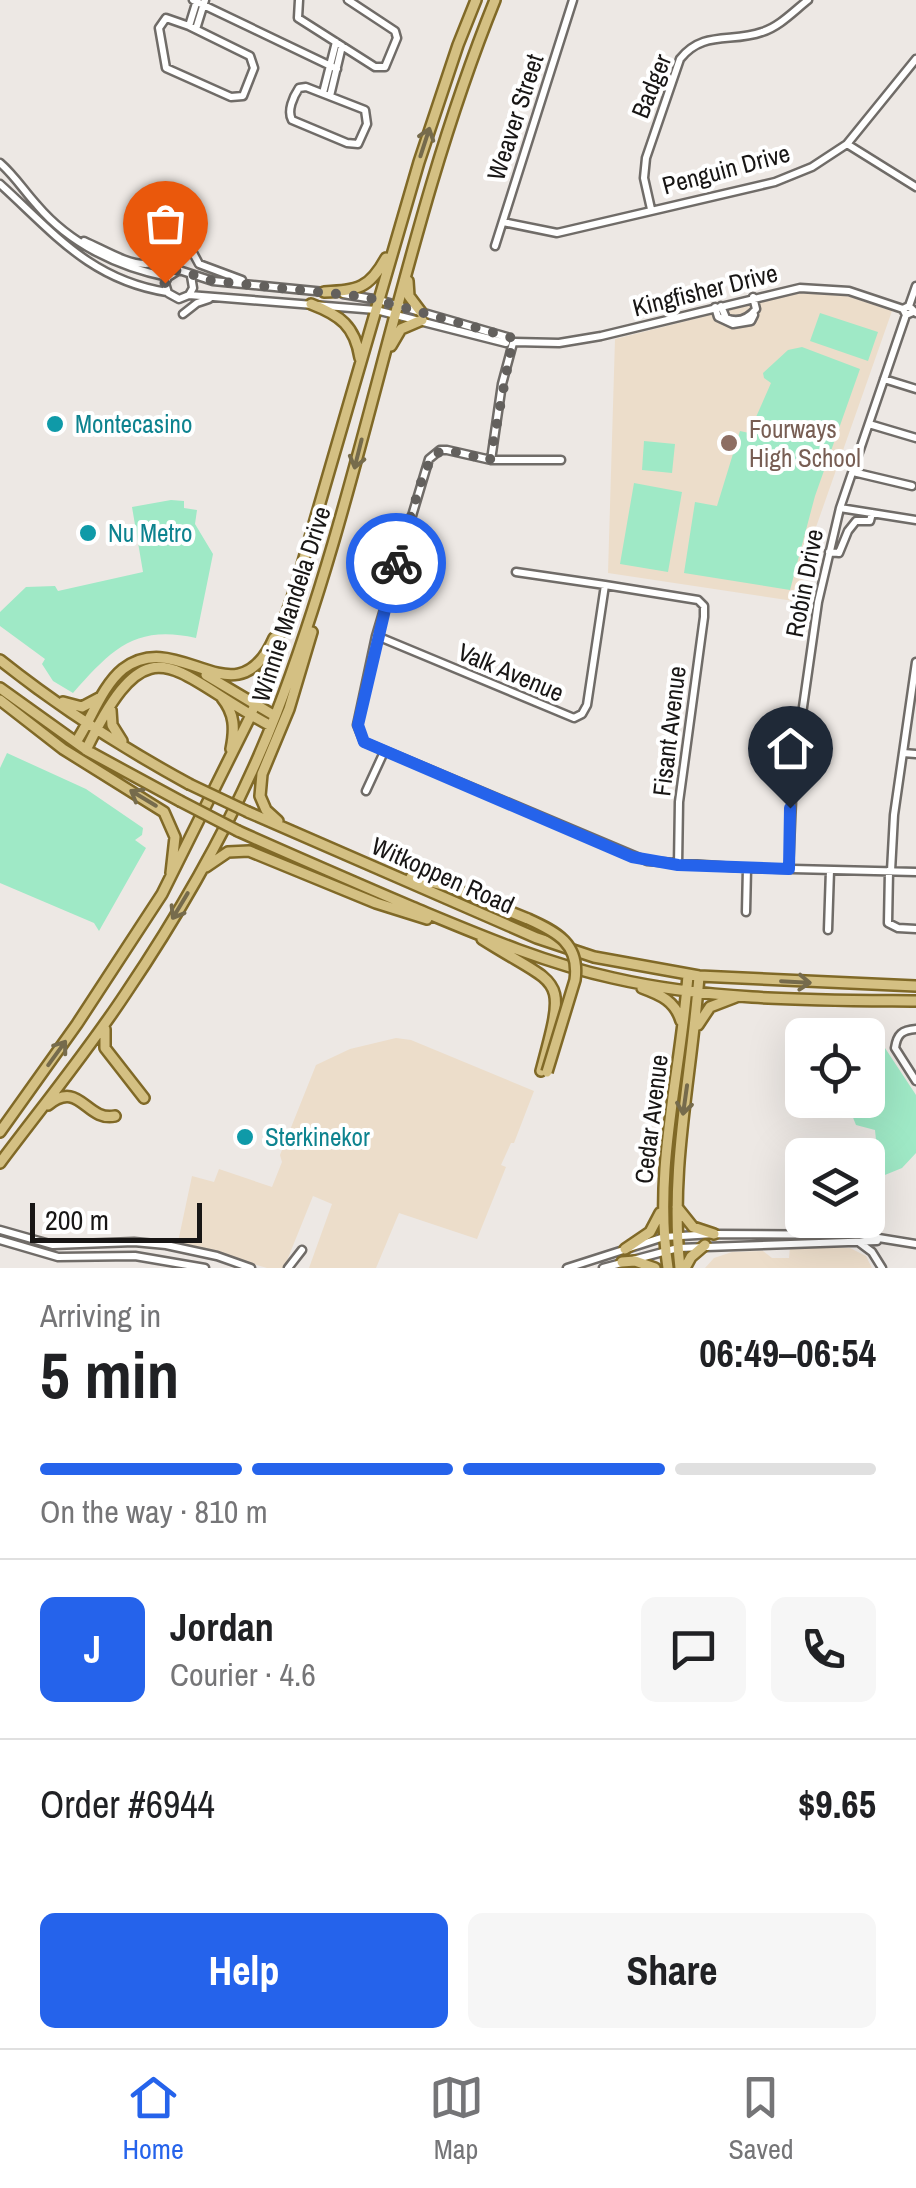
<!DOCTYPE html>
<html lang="en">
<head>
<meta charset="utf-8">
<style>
	:root { --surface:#fff; --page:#f6f6f6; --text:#202124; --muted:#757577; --line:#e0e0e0; --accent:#2563eb }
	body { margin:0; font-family:"Archivo Narrow",sans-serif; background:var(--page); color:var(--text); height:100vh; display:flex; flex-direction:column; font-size:38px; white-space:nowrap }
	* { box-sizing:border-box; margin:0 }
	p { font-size:32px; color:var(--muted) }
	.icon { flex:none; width:55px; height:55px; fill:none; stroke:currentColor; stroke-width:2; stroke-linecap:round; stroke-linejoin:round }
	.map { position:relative; height:1268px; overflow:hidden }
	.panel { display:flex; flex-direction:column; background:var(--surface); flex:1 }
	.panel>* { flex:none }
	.controls { position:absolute; left:785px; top:1018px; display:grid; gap:20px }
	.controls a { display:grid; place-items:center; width:100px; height:100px; border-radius:15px; background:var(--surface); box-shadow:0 10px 40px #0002; font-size:50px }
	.scale { position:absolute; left:30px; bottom:25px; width:172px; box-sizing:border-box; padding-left:10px; border:5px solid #181615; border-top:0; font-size:28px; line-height:35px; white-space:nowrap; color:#181615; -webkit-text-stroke:8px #fff; paint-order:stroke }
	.pin { position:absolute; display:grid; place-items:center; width:85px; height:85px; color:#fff; margin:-102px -42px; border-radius:50% 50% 50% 0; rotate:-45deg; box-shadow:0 0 10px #0007 }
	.pin .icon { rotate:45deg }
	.courier { position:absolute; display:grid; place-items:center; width:100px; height:100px; margin:-50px; border:8px solid #2563eb; border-radius:50%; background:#fff; color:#222; box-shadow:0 2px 12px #0007 }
	.head em { font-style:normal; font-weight:700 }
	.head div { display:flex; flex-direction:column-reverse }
	.head { display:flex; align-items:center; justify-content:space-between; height:170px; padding:0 40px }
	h1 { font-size:65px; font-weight:700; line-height:75px }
	.bar { display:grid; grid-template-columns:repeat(4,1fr); gap:15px 10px; align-content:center; height:120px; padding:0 40px }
	.bar i { height:12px; border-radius:8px; background:var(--line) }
	.bar .selected { background:var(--accent) }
	.bar p { grid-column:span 4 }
	.line { display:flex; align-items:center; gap:25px; padding:0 40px; border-top:2px solid var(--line) }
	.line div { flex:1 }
	.round { display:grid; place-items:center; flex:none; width:105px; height:105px; border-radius:15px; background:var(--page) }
	.button { display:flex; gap:20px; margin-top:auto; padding:20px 40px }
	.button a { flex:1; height:115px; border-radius:15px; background:var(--accent); color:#fff; font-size:40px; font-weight:700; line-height:115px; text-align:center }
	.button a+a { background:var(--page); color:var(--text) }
	.menu { display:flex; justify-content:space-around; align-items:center; height:140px; border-top:2px solid var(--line); background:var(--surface); font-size:28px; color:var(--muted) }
	.menu a { display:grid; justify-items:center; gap:5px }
	.menu .selected { color:var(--accent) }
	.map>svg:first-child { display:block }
	.commercial { fill:#ecddca }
	.green { fill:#9fe9c6 }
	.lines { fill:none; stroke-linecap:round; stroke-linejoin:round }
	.minor-casing { stroke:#706c68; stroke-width:11 }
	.major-casing { stroke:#806927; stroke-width:14 }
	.minor { stroke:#fff; stroke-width:6 }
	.major { stroke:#d4c083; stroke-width:9 }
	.major-bridge-casing { stroke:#806927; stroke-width:14; stroke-linecap:butt }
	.major-bridge { stroke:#d4c083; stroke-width:9 }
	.oneway { stroke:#766b4c }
	.done { stroke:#63605d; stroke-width:10; stroke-dasharray:0 18 }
	.route { stroke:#2563eb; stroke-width:12 }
	.culture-dot { fill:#0f9aa8; stroke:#fff; stroke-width:4 }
	.education-dot { fill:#8d6e63; stroke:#fff; stroke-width:4 }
	.labels { text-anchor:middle; stroke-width:8; stroke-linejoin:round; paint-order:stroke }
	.street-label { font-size:25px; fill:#181615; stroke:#fff }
	.culture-label { font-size:25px; fill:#0d838f; stroke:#fff; text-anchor:start }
	.education-label { font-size:25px; fill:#785e54; stroke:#fff; text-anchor:start }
</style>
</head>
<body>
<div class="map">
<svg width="916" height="1268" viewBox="0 0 916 1268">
	<rect width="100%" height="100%" fill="#ede8e4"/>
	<!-- commercial -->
	<path class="commercial" d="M798 293 847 296 892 311 809 547 800 602 608 573 615 339Z
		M396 1038 411 1040 534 1091 514 1143H511L501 1165 506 1167 477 1239 399 1213 376 1268H309L332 1204 313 1196 284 1268H267L178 1242 192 1176 214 1182 219 1169 272 1187 282 1162 280 1155 316 1065 350 1049Z
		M790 1247 850 1248 866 1256 872 1268H705L714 1258 732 1252 763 1251 772 1258H789Z"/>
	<!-- green -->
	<path class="green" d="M820 313 878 332 868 361 810 341Z
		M802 347 860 369 815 496 790 590 684 573 695 502 717 506 740 431 749 433 771 383 764 378 763 373 788 350Z
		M644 441 675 444 672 473 642 470Z
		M634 483 682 492 668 572 620 564Z
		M171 500 184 501V508L197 510 195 524 213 554 196 638C135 624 111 650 73 693L53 681 42 664 45 659 0 626V612L26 587 55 586 58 591 143 572 132 507Z
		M7 753 86 789 143 828 142 835 135 840 146 848 99 931 94 923 0 883V768Z
		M836 1025 863 1027 885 1048 916 1095V1153L902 1168 880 1177 874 1167 877 1163 871 1140H876L875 1130 856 1125 846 1100H868V1035H830Z"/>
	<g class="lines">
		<!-- minor casing -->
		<g class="minor-casing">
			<path id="minor" d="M193 0 337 69
				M299 0 298 18 375 67H385L397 38 395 31 348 0
				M166 18 189 26 250 56 254 68 243 96 231 97 166 68 159 28Z
				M189 26 197 0
				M196 29 205 0
				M306 87 365 110 367 124 358 144 347 143 292 120C287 111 293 97 299 88Z
				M323 93 336 42
				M330 96 342 46
				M847 144 916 187
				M0 163C15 176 24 191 37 205 70 244 118 267 168 277
				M0 184C53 232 90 280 167 292
				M651 209 644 178 646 158 680 59C703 30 731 43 762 32 779 27 794 11 808 0
				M503 222 557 233 775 182 812 167 847 144 916 59
				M184 236 199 264 242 280
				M84 241C124 259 157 285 184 235
				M495 246 573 0
				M191 276 193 288 189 295 179 299 168 293 165 283 168 277 179 270 213 281 325 292
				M343 294 379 300 507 337
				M189 295 376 310 506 343
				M721 306 726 318C738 323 748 319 756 309L753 297
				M909 306 916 286
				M715 307 718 317 733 324 751 321 754 315
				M913 312 906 315 903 309 909 306 916 313
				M183 314 197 303 209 299
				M514 342 559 343 601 336 800 288 849 291 903 309
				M884 379 916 389
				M869 424 916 438
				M491 460 502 384 513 343
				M561 460H491L447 450H440L429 459 376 636 357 725 364 742 647 861 747 868 916 872
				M853 472 912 486
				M840 508 916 520
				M829 552 839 553 848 531 856 521H870L872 513
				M516 572 605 585
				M377 636 574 718 582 714 587 705 605 585 698 600 704 606V617L679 802 678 865
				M903 753 916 754
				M366 791 384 752
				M789 869 793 777 818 602 840 508 906 315
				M889 871 888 923 898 928 916 929
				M891 871 894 815 916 662
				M746 912 747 868
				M828 930 830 870
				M916 1029C902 1030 897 1034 895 1048L916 1081
				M0 1230 53 1245 134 1242 166 1245 217 1256 251 1268
				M0 1240 58 1257 135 1256 205 1268
				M860 1243 872 1252 882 1268
				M288 1268 302 1250
				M567 1268 664 1237 714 1234 860 1235 916 1244
				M603 1268 678 1248 877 1241"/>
		</g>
		<!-- major casing -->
		<g class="major-casing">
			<path id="major" d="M408 281 409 296 421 312
				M324 292C358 290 369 289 386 258
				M311 304C340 315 355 326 360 358
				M391 346 401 329 422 320
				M0 660C59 707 123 748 189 784
				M206 675 275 716
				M0 688 88 751 180 801
				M222 698C235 714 235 729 231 749
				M0 700 63 749 164 812 175 837 171 873
				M63 702 82 707 99 698
				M111 710 112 725 122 741
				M76 742C91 720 102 686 123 669 179 626 236 724 274 638
				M86 750C151 615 172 674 271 726
				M248 812 537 938 594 957 699 976 916 986
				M278 821 266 810 260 796 262 774 289 709 312 632
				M238 831C296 857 354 882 412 907 477 934 544 963 613 978 713 1001 814 1000 916 1001
				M206 867 228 852 249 851 376 903 427 919
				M411 877 450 887 528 919
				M482 939C562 990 568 971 541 1071
				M642 988C661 995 675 1001 681 1021
				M698 1025 710 1007 736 997
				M105 1029V1048L144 1098
				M48 1105C80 1079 86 1122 115 1116
				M0 1132 77 1024 162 894 251 715 295 589 419 162 458 45 476 0
				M0 1163C42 1107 87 1052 126 993 184 907 238 812 276 714 366 481 401 232 495 0
				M677 1207 693 1227 714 1234
				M625 1249 650 1232 660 1213
				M622 1262 635 1261 655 1268
				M668 1268C653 1169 681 1073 688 975
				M680 1268C669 1169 692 1074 699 976
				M685 1268 691 1257 705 1245"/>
		</g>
		<!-- minor -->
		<use href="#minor" class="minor"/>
		<!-- major -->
		<use href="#major" class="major"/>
		<!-- major-bridge casing -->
		<g class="major-bridge-casing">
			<path id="major-bridge" d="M189 784 248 812
				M180 801 238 831
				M528 919C557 932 580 944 575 980L547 1072"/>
		</g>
		<!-- major-bridge -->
		<use href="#major-bridge" class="major-bridge"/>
	</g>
	<!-- one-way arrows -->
	<defs><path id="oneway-shaft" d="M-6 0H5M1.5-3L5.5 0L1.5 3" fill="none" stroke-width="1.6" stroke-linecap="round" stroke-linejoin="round" transform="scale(2.5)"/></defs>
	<g class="oneway">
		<use href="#oneway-shaft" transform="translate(425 142) rotate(-72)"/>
		<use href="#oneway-shaft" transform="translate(358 454) rotate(104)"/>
		<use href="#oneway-shaft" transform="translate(143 798) rotate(-149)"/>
		<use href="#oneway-shaft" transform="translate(180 906) rotate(121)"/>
		<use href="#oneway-shaft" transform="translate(796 982) rotate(3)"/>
		<use href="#oneway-shaft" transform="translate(57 1053) rotate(-54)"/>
		<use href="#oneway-shaft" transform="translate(685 1100) rotate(98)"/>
	</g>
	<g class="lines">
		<!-- done -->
		<path class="done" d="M165 283 170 273 178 270 213 281 366 297 513 338 490 460 447 450 434 454 424 473 396 563"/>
		<!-- route -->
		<path class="route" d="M396 563 358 725 364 742 632 857 678 865 789 869 790 808"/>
	</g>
	<!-- markers -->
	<g class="culture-dot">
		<circle cx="55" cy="424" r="10"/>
		<circle cx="88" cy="533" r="10"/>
		<circle cx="245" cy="1137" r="10"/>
	</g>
	<circle class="education-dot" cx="729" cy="443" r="10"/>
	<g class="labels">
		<!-- street labels -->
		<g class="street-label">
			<text transform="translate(651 86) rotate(-68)" y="9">Badger</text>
			<text transform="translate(515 117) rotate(-72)" y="9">Weaver Street</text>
			<text transform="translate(726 169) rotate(-15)" y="9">Penguin Drive</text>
			<text transform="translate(705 290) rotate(-14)" y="9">Kingfisher Drive</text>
			<text transform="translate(804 583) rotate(-79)" y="9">Robin Drive</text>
			<text transform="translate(291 604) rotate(-72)" y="9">Winnie Mandela Drive</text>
			<text transform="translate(511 672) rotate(23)" y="9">Valk Avenue</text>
			<text transform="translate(669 731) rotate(-83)" y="9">Fisant Avenue</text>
			<text transform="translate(443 875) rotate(24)" y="9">Witkoppen Road</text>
			<text transform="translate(651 1119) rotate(-83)" y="9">Cedar Avenue</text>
		</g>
		<!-- culture labels -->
		<g class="culture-label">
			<text x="75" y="433">Montecasino</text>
			<text x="108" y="542">Nu Metro</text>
			<text x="265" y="1146">Sterkinekor</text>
		</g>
		<!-- education labels -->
		<g class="education-label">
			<text x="749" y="438">Fourways<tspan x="749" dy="29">High School</tspan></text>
		</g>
	</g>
</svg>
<div class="controls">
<a><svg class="icon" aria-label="locate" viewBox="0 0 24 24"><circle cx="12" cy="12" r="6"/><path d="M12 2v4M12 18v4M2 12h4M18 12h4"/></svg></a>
<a><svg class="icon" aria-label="layers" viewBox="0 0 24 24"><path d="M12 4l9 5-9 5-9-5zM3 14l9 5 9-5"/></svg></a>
</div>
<div class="scale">200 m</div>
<div class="pin" style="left:165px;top:283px;background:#ea580c"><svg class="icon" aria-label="bag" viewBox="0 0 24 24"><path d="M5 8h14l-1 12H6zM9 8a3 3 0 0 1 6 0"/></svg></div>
<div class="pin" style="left:790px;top:808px;background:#1f2937"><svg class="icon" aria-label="home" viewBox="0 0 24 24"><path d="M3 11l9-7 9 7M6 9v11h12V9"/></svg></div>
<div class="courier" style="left:396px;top:563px"><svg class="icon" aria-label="bike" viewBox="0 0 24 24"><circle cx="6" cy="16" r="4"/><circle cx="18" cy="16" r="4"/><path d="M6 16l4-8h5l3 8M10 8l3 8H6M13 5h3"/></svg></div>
</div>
<section class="panel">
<div class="head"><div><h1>5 min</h1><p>Arriving in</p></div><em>06:49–06:54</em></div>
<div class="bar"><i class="selected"></i><i class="selected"></i><i class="selected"></i><i></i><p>On the way · 810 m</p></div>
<div class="line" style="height:180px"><b class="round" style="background:var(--accent);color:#fff">J</b><div><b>Jordan</b><p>Courier · 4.6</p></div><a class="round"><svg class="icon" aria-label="chat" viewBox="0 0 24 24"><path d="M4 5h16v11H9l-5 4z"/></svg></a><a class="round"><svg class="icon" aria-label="phone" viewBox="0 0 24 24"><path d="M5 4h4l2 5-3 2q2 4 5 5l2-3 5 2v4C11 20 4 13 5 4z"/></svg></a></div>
<div class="line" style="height:130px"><div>Order #6944</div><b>$9.65</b></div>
<div class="button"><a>Help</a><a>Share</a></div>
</section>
<nav class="menu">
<a class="selected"><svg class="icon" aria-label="home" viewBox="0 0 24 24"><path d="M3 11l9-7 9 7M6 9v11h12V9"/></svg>Home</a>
<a><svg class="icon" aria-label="map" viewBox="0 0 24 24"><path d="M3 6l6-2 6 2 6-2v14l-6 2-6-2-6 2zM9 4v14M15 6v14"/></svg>Map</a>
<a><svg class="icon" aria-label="saved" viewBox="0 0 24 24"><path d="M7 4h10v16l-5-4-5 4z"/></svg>Saved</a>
</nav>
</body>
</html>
